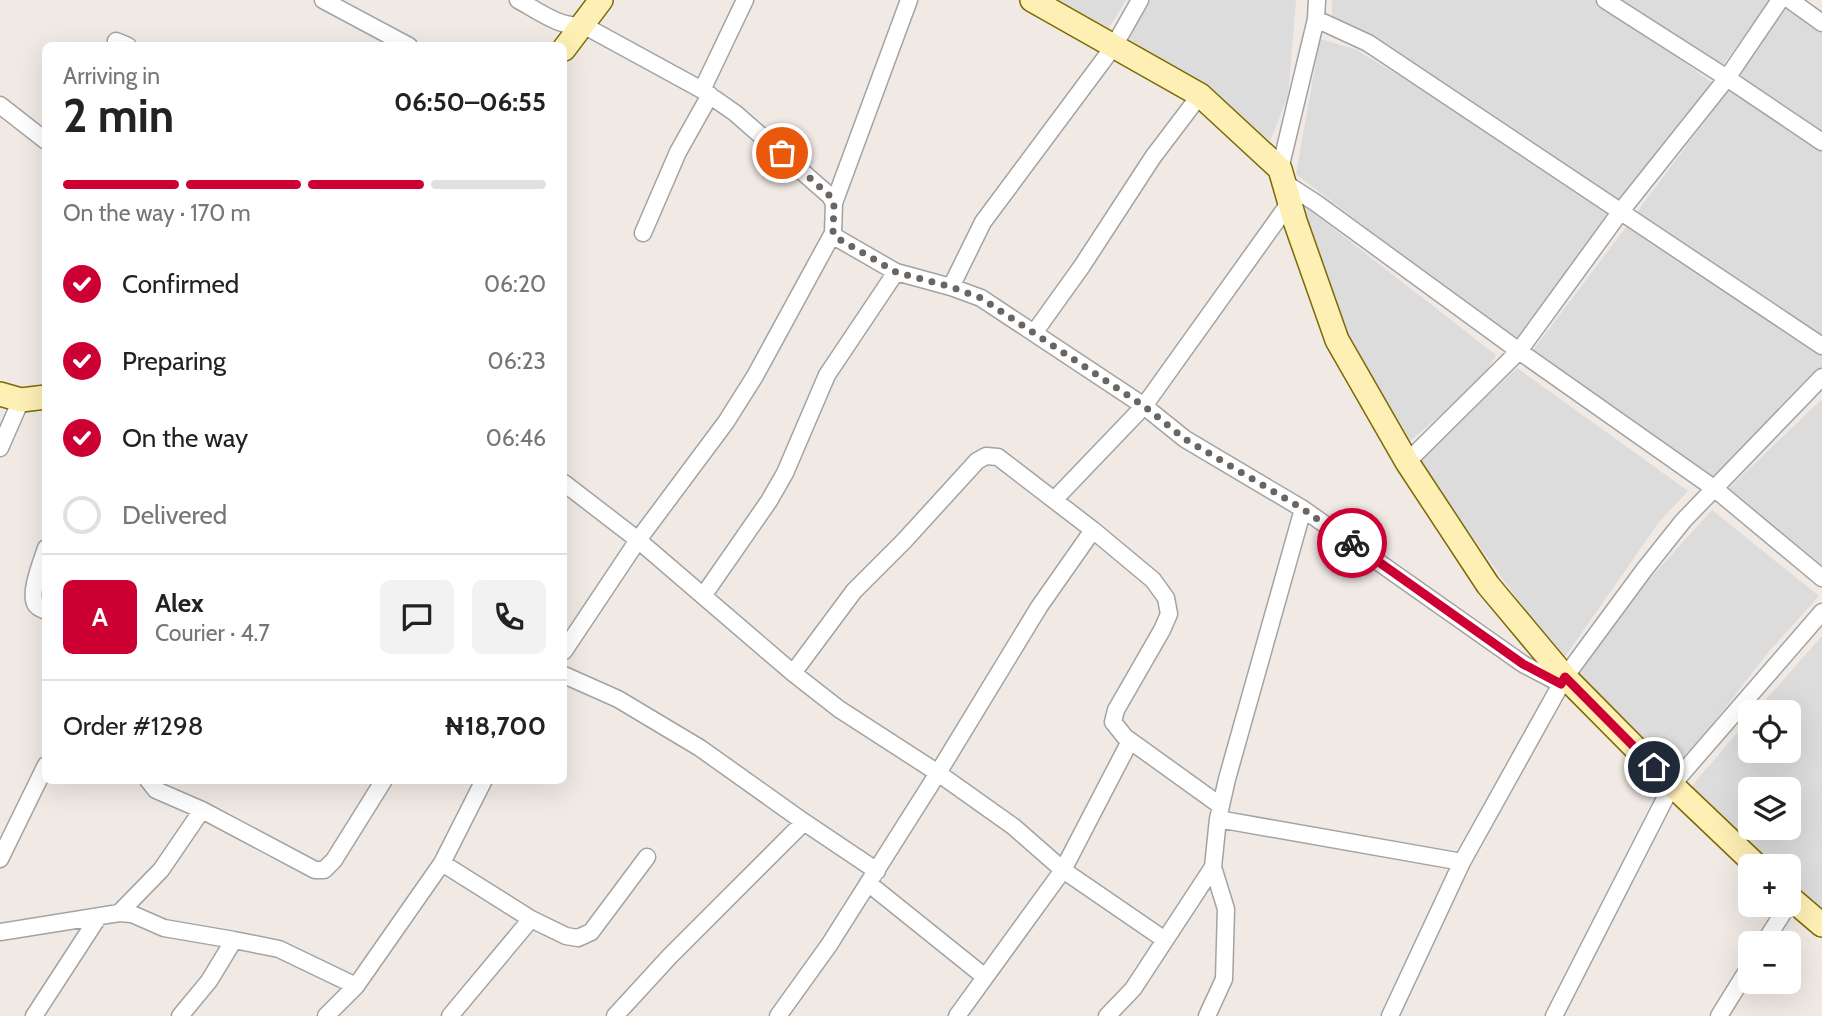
<!DOCTYPE html>
<html lang="en">
<head>
<meta charset="utf-8">
<style>
	:root { --surface:#fff; --page:#f2f2f2; --text:#222; --muted:#767676; --line:#e0e0e0; --accent:#cd0034 }
	body { margin:0; font-family:Cabin,sans-serif; background:var(--page); color:var(--text); height:100vh; display:flex; flex-direction:column; font-size:26px; white-space:nowrap }
	* { box-sizing:border-box; margin:0 }
	p { font-size:23px; color:var(--muted) }
	.icon { flex:none; width:38px; height:38px; fill:none; stroke:currentColor; stroke-width:2; stroke-linecap:round; stroke-linejoin:round }
	.map { position:relative; flex:1; overflow:hidden }
	.sheet { position:absolute; left:42px; top:42px; width:525px; height:742px; display:flex; flex-direction:column; background:var(--surface); border-radius:10px; box-shadow:0 7px 28px #0002 }
	.sheet>* { flex:none }
	.controls { position:absolute; left:1738px; top:700px; display:grid; gap:14px }
	.controls a { display:grid; place-items:center; width:63px; height:63px; border-radius:10px; background:var(--surface); box-shadow:0 7px 28px #0002; font-size:35px }
	.pin { position:absolute; display:grid; place-items:center; width:60px; height:60px; color:#fff; margin:-30px; border:4px solid #fff; border-radius:50%; box-shadow:0 2px 7px #0007 }
	.courier { position:absolute; display:grid; place-items:center; width:70px; height:70px; margin:-35px; border:5px solid #cd0034; border-radius:50%; background:#fff; color:#222; box-shadow:0 2px 9px #0007 }
	.overview em { font-style:normal; font-weight:700 }
	.overview div { display:flex; flex-direction:column-reverse }
	.overview { display:flex; align-items:center; justify-content:space-between; height:119px; padding:0 21px }
	h1 { font-size:46px; font-weight:700; line-height:52px }
	.bar { display:grid; grid-template-columns:repeat(4,1fr); gap:10px 7px; align-content:center; height:84px; padding:0 21px }
	.bar i { height:9px; border-radius:5px; background:var(--line) }
	.bar .on { background:var(--accent) }
	.bar p { grid-column:span 4 }
	.line { display:flex; align-items:center; gap:18px; padding:0 21px; border-top:2px solid var(--line) }
	.line div { flex:1 }
	.round { display:grid; place-items:center; flex:none; width:74px; height:74px; border-radius:10px; background:var(--page) }
	ol { padding:0 21px; list-style:none }
	li { display:flex; align-items:center; gap:21px; height:77px }
	li p { margin-inline-start:auto }
	li .icon { padding:7px; border-radius:50%; background:var(--accent); color:#fff; stroke-width:4 }
	li:last-child { color:var(--muted) }
	li i { width:38px; height:38px; border:4px solid var(--line); border-radius:50% }
	.map>svg:first-child { display:block }
	.residential { fill:#dddcdc; fill-rule:evenodd }
	.lines { fill:none; stroke-linecap:round; stroke-linejoin:round }
	.street-casing { stroke:#a3a3a3; stroke-width:19 }
	.secondary-casing { stroke:#7b6a00; stroke-width:26 }
	.street { stroke:#fff; stroke-width:16 }
	.secondary { stroke:#feefb5; stroke-width:23 }
	.done { stroke:#686664; stroke-width:7; stroke-dasharray:0 12.6 }
	.route { stroke:#cd0034; stroke-width:9 }
</style>
</head>
<body>
<div class="map">
<svg width="1822" height="1016" viewBox="0 0 1822 1016">
	<rect width="100%" height="100%" fill="#f0e9e4"/>
	<!-- residential -->
	<path class="residential" d="M1058 0H1126L1109 28Z
		M1149 0H1296L1288 96 1270 141 1212 93 1129 39Z
		M1332 0H1594L1622 15 1711 82 1623 203 1430 77 1332 18Z
		M1614 0H1770L1720 69Z
		M1785 1 1822 27V131L1739 76Z
		M1320 39 1355 49 1551 168 1613 212 1517 343 1296 174Z
		M1732 85 1822 147V336L1637 212Z
		M1302 204 1496 355 1482 379 1408 443 1344 339 1303 230Z
		M1630 222 1822 355V371L1714 478 1530 354Z
		M1517 368 1688 491 1659 522 1562 661 1418 461Z
		M1822 399V572L1725 492Z
		M1712 510 1819 596 1770 650 1706 732 1672 769 1575 676 1627 604Z
		M1822 636V917L1789 884 1788 866H1769L1689 789 1750 718V751H1788V712H1755ZM1750 789H1788V828H1750Z"/>
	<g class="lines">
		<!-- street casing -->
		<g class="street-casing">
			<path id="street" d="M323 0 409 46
				M518 0C537 10 561 29 583 25L702 90 735 113 830 196 834 203 833 233 837 238 896 272 951 287 981 298 1144 406 1185 439 1303 509 1523 664 1561 684
				M1605 0 1727 78 1822 142
				M1790 0 1822 23
				M1316 19 1368 43 1822 346
				M116 41 128 46
				M702 90 745 0
				M0 105 46 141
				M1280 169 1316 19 1317 0
				M1285 183 1316 203 1519 351 1715 489 1822 578
				M834 203 909 0
				M643 233 678 152 710 95
				M951 287 983 222 1114 46 1140 0
				M1034 333 1082 266 1153 157 1200 95
				M0 448 21 400
				M1407 462 1519 351 1621 211 1727 78 1780 0
				M564 483 638 540 793 673 839 709 938 773 1014 827 1063 870 1165 940
				M1054 500 1144 406 1290 202
				M46 548C42 561 28 594 36 605 38 608 42 609 46 611
				M703 596 769 501 785 473 827 375 896 272
				M564 651 638 540 726 422 755 376 833 233
				M793 673 854 591 904 541 977 461 986 456 998 457 1093 530 1153 580 1166 598 1169 614 1162 630 1116 710 1113 722 1125 737 1221 806
				M564 675 618 699 700 748 804 822 877 871
				M148 780 156 790 202 810 315 870H324L334 860 384 780
				M1218 819 1462 862
				M0 859 46 765
				M442 863 531 919 566 936 578 938 591 932 647 857
				M868 883 985 977
				M119 913 161 870 202 810
				M0 932 119 913 132 914 164 928 234 940 279 949 356 986
				M1764 943 1788 905
				M34 1016 99 916
				M180 1016 209 981 234 940
				M326 1016 356 986 442 863 484 780
				M450 1016 531 919
				M615 1016 670 956 804 822
				M778 1016 829 945 938 773 1039 607 1093 530
				M957 1016 1063 870 1130 741
				M1107 1016 1133 989 1213 867
				M1207 1016 1224 979 1226 909 1213 867 1218 819 1227 779 1303 509
				M1390 1016 1462 862 1565 677 1644 570 1683 521 1822 377
				M1554 1016 1672 785 1822 612
				M1719 1016 1750 966"/>
		</g>
		<!-- secondary casing -->
		<g class="secondary-casing">
			<path id="secondary" d="M1032 0 1200 95 1280 169 1295 221 1337 340 1407 462 1488 585 1565 677 1672 785 1757 866
				M564 49 601 0
				M0 394 21 400 46 397
				M1788 896 1822 925"/>
		</g>
		<!-- street -->
		<use href="#street" class="street"/>
		<!-- secondary -->
		<use href="#secondary" class="secondary"/>
	</g>
	<g class="lines">
		<!-- done -->
		<path class="done" d="M782 153 830 196 834 203 833 233 837 238 896 272 951 287 981 298 1144 406 1185 439 1303 509 1352 543"/>
		<!-- route -->
		<path class="route" d="M1352 543 1523 664 1561 684 1565 677 1654 767"/>
	</g>
</svg>
<div class="controls">
<a><svg class="icon" aria-label="locate" viewBox="0 0 24 24"><circle cx="12" cy="12" r="6"/><path d="M12 2v4M12 18v4M2 12h4M18 12h4"/></svg></a>
<a><svg class="icon" aria-label="layers" viewBox="0 0 24 24"><path d="M12 4l9 5-9 5-9-5zM3 14l9 5 9-5"/></svg></a>
<a>+</a>
<a>−</a>
</div>
<div class="pin" style="left:782px;top:153px;background:#ea580c"><svg class="icon" aria-label="bag" viewBox="0 0 24 24"><path d="M5 8h14l-1 12H6zM9 8a3 3 0 0 1 6 0"/></svg></div>
<div class="pin" style="left:1654px;top:767px;background:#1f2937"><svg class="icon" aria-label="home" viewBox="0 0 24 24"><path d="M3 11l9-7 9 7M6 9v11h12V9"/></svg></div>
<div class="courier" style="left:1352px;top:543px"><svg class="icon" aria-label="bike" viewBox="0 0 24 24"><circle cx="6" cy="16" r="4"/><circle cx="18" cy="16" r="4"/><path d="M6 16l4-8h5l3 8M10 8l3 8H6M13 5h3"/></svg></div>
<section class="sheet">
<div class="overview"><div><h1>2 min</h1><p>Arriving in</p></div><em>06:50–06:55</em></div>
<div class="bar"><i class="on"></i><i class="on"></i><i class="on"></i><i></i><p>On the way · 170 m</p></div>
<ol>
<li><svg class="icon" aria-label="check" viewBox="0 0 24 24"><path d="M5 12l5 5 9-10"/></svg>Confirmed<p>06:20</p></li>
<li><svg class="icon" aria-label="check" viewBox="0 0 24 24"><path d="M5 12l5 5 9-10"/></svg>Preparing<p>06:23</p></li>
<li><svg class="icon" aria-label="check" viewBox="0 0 24 24"><path d="M5 12l5 5 9-10"/></svg>On the way<p>06:46</p></li>
<li><i></i>Delivered</li>
</ol>
<div class="line" style="height:126px"><b class="round" style="background:var(--accent);color:#fff">A</b><div><b>Alex</b><p>Courier · 4.7</p></div><a class="round"><svg class="icon" aria-label="chat" viewBox="0 0 24 24"><path d="M4 5h16v11H9l-5 4z"/></svg></a><a class="round"><svg class="icon" aria-label="phone" viewBox="0 0 24 24"><path d="M5 4h4l2 5-3 2q2 4 5 5l2-3 5 2v4C11 20 4 13 5 4z"/></svg></a></div>
<div class="line" style="height:91px"><div>Order #1298</div><b>₦18,700</b></div>
</section>
</div>
</body>
</html>
